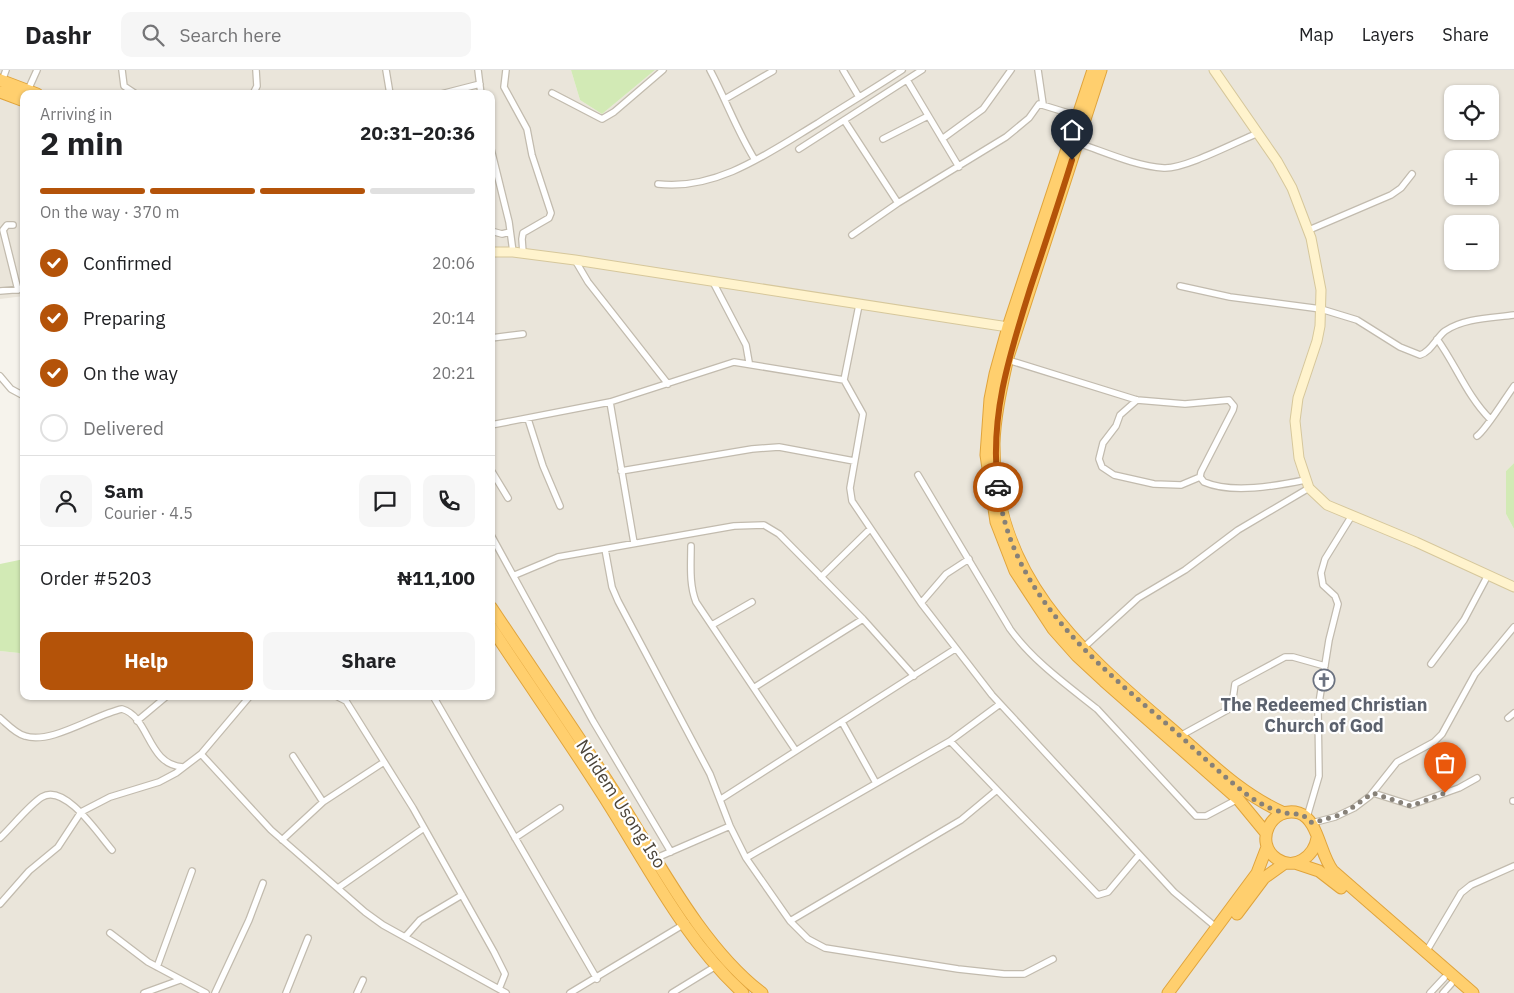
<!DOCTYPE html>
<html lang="en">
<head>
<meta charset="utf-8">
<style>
	:root { --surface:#fff; --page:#f6f6f6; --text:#202124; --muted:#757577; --line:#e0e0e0; --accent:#b45309 }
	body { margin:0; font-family:"IBM Plex Sans",sans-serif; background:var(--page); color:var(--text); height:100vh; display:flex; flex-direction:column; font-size:19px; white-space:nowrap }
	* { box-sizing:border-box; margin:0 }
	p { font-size:16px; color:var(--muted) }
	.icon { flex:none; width:28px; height:28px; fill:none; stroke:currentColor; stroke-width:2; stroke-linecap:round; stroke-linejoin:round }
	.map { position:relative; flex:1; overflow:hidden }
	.sheet { position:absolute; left:20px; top:20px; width:475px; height:610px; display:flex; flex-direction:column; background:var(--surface); border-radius:10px; box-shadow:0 1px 4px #0004 }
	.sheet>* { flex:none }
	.buttons { position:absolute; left:1444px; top:15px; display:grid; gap:10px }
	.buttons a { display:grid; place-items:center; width:55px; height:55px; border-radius:10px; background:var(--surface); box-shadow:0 1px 4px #0004; font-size:25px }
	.pin { position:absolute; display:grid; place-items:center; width:42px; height:42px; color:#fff; margin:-51px -21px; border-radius:50% 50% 50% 0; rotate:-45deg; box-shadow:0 0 5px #0007 }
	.pin .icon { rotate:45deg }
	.courier { position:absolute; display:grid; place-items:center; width:50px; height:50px; margin:-25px; border:4px solid #b45309; border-radius:50%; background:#fff; color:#222; box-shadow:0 1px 6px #0007 }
	.head em { font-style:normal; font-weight:700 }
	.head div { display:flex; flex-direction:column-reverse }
	.head { display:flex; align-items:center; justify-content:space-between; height:85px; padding:0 20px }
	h1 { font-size:32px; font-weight:700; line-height:38px }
	.bar { display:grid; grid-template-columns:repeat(4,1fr); gap:8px 5px; align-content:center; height:60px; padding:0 20px }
	.bar i { height:6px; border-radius:4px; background:var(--line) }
	.bar .active { background:var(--accent) }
	.bar p { grid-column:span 4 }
	.line { display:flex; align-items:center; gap:12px; padding:0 20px; border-top:1px solid var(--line) }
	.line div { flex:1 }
	.round { display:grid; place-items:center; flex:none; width:52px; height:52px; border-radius:10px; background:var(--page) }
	ol { padding:0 20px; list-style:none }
	li { display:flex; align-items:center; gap:15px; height:55px }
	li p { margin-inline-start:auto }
	li .icon { padding:5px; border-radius:50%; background:var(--accent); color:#fff; stroke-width:4 }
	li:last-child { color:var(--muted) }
	li i { width:28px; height:28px; border:2px solid var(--line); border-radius:50% }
	.cta { display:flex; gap:10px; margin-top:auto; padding:10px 20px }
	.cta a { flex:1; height:58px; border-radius:10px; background:var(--accent); color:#fff; font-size:20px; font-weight:700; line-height:58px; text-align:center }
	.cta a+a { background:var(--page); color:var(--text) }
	header { display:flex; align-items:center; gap:30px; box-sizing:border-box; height:70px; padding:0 25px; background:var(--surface); border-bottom:1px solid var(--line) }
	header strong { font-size:24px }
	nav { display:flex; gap:28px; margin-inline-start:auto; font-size:18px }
	.search { width:350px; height:45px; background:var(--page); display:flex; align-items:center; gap:12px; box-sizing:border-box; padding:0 18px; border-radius:10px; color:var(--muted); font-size:19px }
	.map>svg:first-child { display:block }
	.residential { fill:#eae5da; fill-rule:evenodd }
	.green { fill:#d2eab5 }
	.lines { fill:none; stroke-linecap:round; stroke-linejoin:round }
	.street-casing { stroke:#c2bbae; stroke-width:8 }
	.secondary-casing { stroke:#d6c79b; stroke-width:11 }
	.highway-casing { stroke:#e0a43c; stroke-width:13 }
	.street { stroke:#fff; stroke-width:5.5 }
	.secondary { stroke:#fff3cd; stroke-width:9 }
	.highway { stroke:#ffcf6e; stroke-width:11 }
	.done { stroke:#878178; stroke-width:5; stroke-dasharray:0 9 }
	.route { stroke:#b45309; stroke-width:6 }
	.labels { text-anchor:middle; stroke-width:4.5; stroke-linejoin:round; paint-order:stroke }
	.worship-label { font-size:18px; font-weight:bold; fill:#5b616d; stroke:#fff }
	.street-label { font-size:18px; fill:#4b4439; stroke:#fff }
</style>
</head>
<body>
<header>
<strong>Dashr</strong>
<div class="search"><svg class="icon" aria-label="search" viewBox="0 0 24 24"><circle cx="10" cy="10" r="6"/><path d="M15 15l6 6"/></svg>Search here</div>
<nav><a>Map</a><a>Layers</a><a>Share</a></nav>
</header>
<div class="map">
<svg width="1514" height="923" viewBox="0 0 1514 923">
	<rect width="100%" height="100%" fill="#f6f3ec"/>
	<!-- residential -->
	<path class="residential" d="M0 0H571L580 30 602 44 655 0H1514V393L1506 401V444L1514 459V923H0V581L19 583 24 587V626H491V24H24V226L0 229ZM1452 24H1490V61H1452ZM1452 89H1490V126H1452ZM1452 154H1490V191H1452Z"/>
	<!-- green -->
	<path class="green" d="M571 0H655L602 44 580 30Z
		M1514 393V459L1506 444V401Z
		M24 489V587L19 583 0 581V494Z"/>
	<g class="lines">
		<!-- street casing -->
		<g class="street-casing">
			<path id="street" d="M122 0 124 16 136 24
				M386 0 390 24
				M478 0 481 24
				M506 0 504 17 527 59 532 85 551 143 549 148 523 163 522 169 523 183
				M710 0C726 30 737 61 755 90
				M843 0 859 27
				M1038 0 1043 34
				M907 10 959 97
				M2 11 6 0
				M28 20 37 0
				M552 23 602 49 614 42 663 0
				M253 24 257 16 256 0
				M441 24 480 14
				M725 29 773 1
				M844 50 898 133
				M883 69 928 46
				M942 69 983 39 1011 0
				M1078 73C1105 82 1135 96 1164 98 1185 99 1236 72 1258 63
				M491 79 509 152 513 182
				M799 79 922 0
				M658 114C717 121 770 82 818 53 846 35 875 18 902 0
				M13 155H7L3 160 18 220
				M1309 160 1391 125 1401 118 1412 104
				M491 161 502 164 510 162
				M852 165 898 133 1006 67 1029 48 1039 34 1078 46
				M575 190 588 212 668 314
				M713 212 746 275 749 292
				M1180 216 1230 227 1321 239 1357 250 1400 277 1420 285C1431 282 1436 268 1445 261 1464 248 1492 248 1514 245
				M0 221 24 219
				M859 235 844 310 863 344 850 418 852 431 921 533 992 625 1174 822 1217 858
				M491 268 523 264
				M1437 269C1456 295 1467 326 1490 349
				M1008 290 1137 330 1185 334 1229 330 1234 336 1233 340 1201 402 1200 407 1204 412C1232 424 1276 416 1305 410
				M0 306 11 319 24 326
				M1137 330 1120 345 1116 356 1103 373 1099 389 1102 397 1114 405 1154 414 1181 415 1200 407
				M610 332 634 473
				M528 349 543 396 560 436
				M491 355 610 332 734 292 844 310
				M1477 366C1485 361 1506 327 1514 316
				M491 400 508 428
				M621 401 752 379 779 377 854 391
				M918 405 1010 559C1033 591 1067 615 1097 639L1196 746H1206L1238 729
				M491 465 593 651 671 782
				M691 476C691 495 689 514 696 532L796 681
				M605 479 612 517 618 531 710 704 730 756 746 788 790 851 808 869 825 878 958 899 1004 904H1024L1053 889
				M515 505 558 487 734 456 764 455 779 464 863 549 914 606
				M821 507 870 459
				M921 533 946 504 969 489
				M712 555 752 532
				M1082 579 1138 528 1185 500 1238 460 1309 418
				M1431 594 1464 550 1488 505
				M755 617 863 549
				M336 626 346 631 413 738 494 882 505 904 499 919
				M433 626 597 909
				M0 648C7 654 16 664 25 666 51 675 96 644 122 639 150 647 147 695 183 697
				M1508 648 1514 643
				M137 651 167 626
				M842 652 876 713
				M1180 666 1229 639 1232 635 1235 614 1285 587H1293L1325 596
				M950 671 1098 825 1108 822 1139 785
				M201 684 271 760 365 842 383 855 506 923
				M293 686 323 732
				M1373 723 1411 735 1459 718 1477 708
				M721 729 955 579
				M1513 731H1514
				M1307 747 1319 706 1318 639 1329 570 1338 534 1335 526 1323 515 1321 503 1325 489 1351 447
				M1312 753 1335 747 1354 738 1370 726 1397 692 1434 672 1442 664 1475 604 1514 557
				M0 768C11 758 30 734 42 727 65 713 99 765 112 780
				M515 768 560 738
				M282 770 323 732 384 692
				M746 788 950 671 1000 634
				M654 789 730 756
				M338 818 424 758
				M0 834 29 801 58 777 81 742 110 727 159 712 176 703 201 684 250 626
				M790 851 961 750 997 720
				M110 863 148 892 206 923
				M405 867 420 850 462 825
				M1426 882 1461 823 1471 815 1514 796
				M157 897 192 801
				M144 923 180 910
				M215 923 249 850 263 813
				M286 923 308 868
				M357 923 363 910
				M570 923 686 853
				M672 923 716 896
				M1430 923 1444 908
				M1443 923 1451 914"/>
		</g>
		<!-- secondary casing -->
		<g class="secondary-casing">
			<path id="secondary" d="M1214 0 1277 91 1292 118 1311 168 1321 220 1320 256 1317 271 1298 328 1295 351 1299 388 1309 418 1327 435 1416 472 1514 517
				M491 182H513L575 190 1008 257"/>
		</g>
		<!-- highway casing -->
		<g class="highway-casing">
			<path id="highway" d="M1093 0 1008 257 995 304 990 329 986 385 996 452 1015 501 1053 559 1077 586 1104 611 1238 729 1266 763
				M1101 0 1008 287C1002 315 995 344 994 373 993 503 1075 577 1167 655 1205 687 1237 722 1284 743
				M0 10 37 24
				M0 22 24 31
				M491 537C532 599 575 660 615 723 656 787 701 877 762 923
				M491 557C531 618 573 677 611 738 651 802 687 872 743 923
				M1317 768C1314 786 1295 801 1277 789 1253 773 1271 735 1299 743 1318 749 1320 785 1333 801L1473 923
				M1295 793 1319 801 1341 818
				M1237 844 1264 808 1285 793
				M1168 923 1257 803 1267 777"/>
		</g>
		<!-- street -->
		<use href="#street" class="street"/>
		<!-- secondary -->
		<use href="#secondary" class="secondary"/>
		<!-- highway -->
		<use href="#highway" class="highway"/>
	</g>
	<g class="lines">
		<!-- done -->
		<path class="done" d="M998 417C1010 522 1093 591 1168 655 1194 678 1218 702 1245 723 1255 731 1269 739 1282 742 1296 746 1300 740 1312 753L1343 744 1373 723 1411 736 1445 723"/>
		<!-- route -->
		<path class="route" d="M998 417C989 346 1010 283 1031 216 1045 174 1059 132 1072 90"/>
	</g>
	<!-- icons -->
	<defs>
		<g id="church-ring" transform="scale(1.125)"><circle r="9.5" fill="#fff" stroke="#6b7280" stroke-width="1.5"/><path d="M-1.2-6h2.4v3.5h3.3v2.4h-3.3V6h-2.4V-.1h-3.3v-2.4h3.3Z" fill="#6b7280"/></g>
	</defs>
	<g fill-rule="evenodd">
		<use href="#church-ring" x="1324" y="610"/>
	</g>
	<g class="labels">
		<!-- worship labels -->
		<g class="worship-label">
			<text x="1324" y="641">The Redeemed Christian<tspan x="1324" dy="21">Church of God</tspan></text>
		</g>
		<!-- street labels -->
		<g class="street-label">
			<text transform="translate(621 734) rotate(57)" y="6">Ndidem Usong Iso</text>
		</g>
	</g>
</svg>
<div class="buttons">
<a><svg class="icon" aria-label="locate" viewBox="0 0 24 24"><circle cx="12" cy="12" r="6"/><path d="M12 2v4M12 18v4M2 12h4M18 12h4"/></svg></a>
<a>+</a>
<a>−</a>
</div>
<div class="pin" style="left:1445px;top:723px;background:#ea580c"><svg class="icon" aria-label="bag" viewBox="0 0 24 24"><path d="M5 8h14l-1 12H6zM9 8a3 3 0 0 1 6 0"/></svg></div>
<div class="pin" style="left:1072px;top:90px;background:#1f2937"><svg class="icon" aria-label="home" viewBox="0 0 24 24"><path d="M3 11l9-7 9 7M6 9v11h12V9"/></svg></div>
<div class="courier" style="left:998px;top:417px"><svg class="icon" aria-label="car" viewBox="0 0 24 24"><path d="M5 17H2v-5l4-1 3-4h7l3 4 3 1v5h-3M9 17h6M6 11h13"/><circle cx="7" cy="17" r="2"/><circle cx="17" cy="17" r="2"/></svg></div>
<section class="sheet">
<div class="head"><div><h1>2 min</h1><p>Arriving in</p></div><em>20:31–20:36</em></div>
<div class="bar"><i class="active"></i><i class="active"></i><i class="active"></i><i></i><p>On the way · 370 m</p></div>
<ol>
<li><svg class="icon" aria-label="check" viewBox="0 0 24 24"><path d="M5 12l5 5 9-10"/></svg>Confirmed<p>20:06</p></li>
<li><svg class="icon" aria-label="check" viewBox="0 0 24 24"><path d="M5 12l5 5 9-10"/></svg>Preparing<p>20:14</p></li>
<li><svg class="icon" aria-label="check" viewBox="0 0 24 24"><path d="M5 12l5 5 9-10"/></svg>On the way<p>20:21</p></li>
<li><i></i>Delivered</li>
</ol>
<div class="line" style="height:90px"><a class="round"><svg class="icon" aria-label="person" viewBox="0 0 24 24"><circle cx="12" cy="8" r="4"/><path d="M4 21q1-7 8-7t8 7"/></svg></a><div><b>Sam</b><p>Courier · 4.5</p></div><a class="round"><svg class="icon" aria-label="chat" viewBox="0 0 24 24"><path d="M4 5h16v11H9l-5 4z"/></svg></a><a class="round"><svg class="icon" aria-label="phone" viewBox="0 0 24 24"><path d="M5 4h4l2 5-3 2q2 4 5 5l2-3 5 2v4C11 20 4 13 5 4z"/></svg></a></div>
<div class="line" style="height:65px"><div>Order #5203</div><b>₦11,100</b></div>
<div class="cta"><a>Help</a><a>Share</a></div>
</section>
</div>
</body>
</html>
